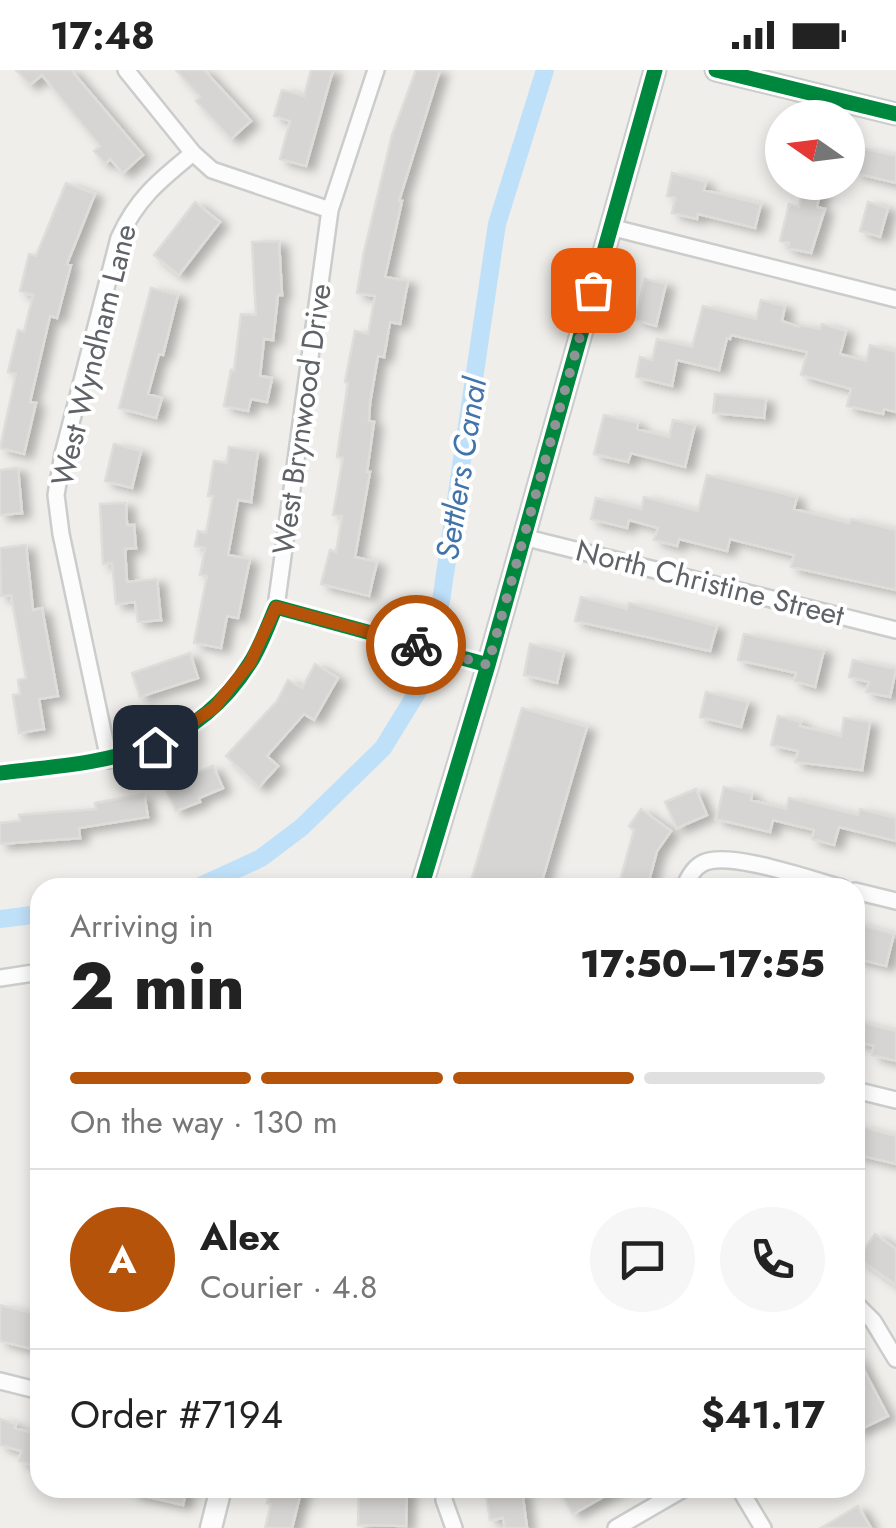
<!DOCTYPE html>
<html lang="en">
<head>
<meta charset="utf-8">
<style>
	:root { --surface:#fff; --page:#f6f6f6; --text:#222; --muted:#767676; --line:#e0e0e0; --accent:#b45309 }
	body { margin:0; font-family:Jost,sans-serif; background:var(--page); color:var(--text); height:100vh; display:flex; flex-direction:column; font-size:38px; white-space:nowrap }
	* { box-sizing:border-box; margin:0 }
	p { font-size:32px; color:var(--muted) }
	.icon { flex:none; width:55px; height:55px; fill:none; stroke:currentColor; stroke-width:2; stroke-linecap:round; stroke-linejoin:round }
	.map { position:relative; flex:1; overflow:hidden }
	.details { position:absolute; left:30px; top:808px; width:835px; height:620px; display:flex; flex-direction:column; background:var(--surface); border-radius:30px; box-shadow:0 5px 15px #0003 }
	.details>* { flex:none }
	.needle { width:65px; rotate:284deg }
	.tools { position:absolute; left:765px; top:30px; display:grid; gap:20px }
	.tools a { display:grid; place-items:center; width:100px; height:100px; border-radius:50%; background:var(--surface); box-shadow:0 5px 15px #0003; font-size:50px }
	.pin { position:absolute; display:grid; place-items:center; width:85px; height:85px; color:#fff; margin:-42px; border-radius:20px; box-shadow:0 5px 15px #0006 }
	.courier { position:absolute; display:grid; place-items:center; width:100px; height:100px; margin:-50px; border:8px solid #b45309; border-radius:50%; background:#fff; color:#222; box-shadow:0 2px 12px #0007 }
	.overview em { font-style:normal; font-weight:800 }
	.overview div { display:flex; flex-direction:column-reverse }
	.overview { display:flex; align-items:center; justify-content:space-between; height:170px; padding:0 40px }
	h1 { font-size:65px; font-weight:800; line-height:75px }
	.bar { display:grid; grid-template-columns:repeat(4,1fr); gap:15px 10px; align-content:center; height:120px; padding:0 40px }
	.bar i { height:12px; border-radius:8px; background:var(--line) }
	.bar .on { background:var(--accent) }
	.bar p { grid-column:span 4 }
	.line { display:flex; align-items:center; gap:25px; padding:0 40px; border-top:2px solid var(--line) }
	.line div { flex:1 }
	.round { display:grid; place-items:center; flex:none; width:105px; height:105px; border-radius:52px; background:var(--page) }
	.status { display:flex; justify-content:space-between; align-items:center; height:70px; padding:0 50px; background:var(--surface); direction:ltr }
	.status svg { height:28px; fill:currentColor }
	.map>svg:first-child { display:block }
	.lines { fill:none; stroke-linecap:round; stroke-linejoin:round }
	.canal { stroke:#bfe0f9; stroke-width:18 }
	.building { fill:#d6d5d3; stroke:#deddd9; stroke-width:2.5; filter:url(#shadow) }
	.minor-casing { stroke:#cbcccc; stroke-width:20 }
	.tertiary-casing { stroke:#cbcccc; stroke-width:25 }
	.minor { stroke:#fdfcfc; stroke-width:15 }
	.tertiary { stroke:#fdfcfc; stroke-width:20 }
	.cycleway-casing { stroke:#fff; stroke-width:21 }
	.cycleway { stroke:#00873e; stroke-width:15 }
	.done { stroke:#919496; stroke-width:10; stroke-dasharray:0 18 }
	.route { stroke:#b45309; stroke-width:12 }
	.labels { text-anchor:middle; stroke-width:8; stroke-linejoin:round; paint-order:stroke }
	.street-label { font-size:30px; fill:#5f6368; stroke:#fff }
	.water-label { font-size:32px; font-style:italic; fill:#4174aa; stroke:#fff }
</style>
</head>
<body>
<div class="status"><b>17:48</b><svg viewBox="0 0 49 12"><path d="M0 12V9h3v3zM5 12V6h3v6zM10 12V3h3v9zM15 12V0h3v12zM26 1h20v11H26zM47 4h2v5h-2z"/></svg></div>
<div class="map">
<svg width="896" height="1458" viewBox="0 0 896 1458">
	<defs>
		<filter id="shadow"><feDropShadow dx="8" dy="4.5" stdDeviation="5" flood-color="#0004"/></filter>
	</defs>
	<rect width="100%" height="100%" fill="#efeeea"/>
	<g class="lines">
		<!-- canal -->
		<path class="canal" d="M196 818 261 788 302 757 383 678 418 621 441 531 497 154 545 0
			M0 849 40 844"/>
	</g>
	<!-- building -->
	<path class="building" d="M16 0H71L143 85 123 103 110 89 105 94 94 81 100 76 42 5 30 15Z
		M176 0H204L251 51 231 69 196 31 200 27Z
		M311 0H333L306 96 280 89 290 51 274 46 282 20 304 26Z
		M416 0H440L399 131H402L385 207 408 211 400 254 390 252 384 287 378 286 370 333 369 351 374 352 367 402H370L355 487 377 492 369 526 321 514 330 480 336 482 342 446 333 445 343 388 337 387 348 313 345 312 355 261 368 264 375 226 357 223 364 182 392 65Z
		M862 78 896 86V113L855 103Z
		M672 103 706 112 704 120 761 134 755 158 698 144 697 149 672 143 675 128 667 126Z
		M66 113 95 124 67 194 71 195 57 248 50 246 30 332 36 333 24 384 0 378 16 304 8 302 18 260 24 262 33 225 20 221 29 184 36 186Z
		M804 114 821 119 817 137 825 139 811 183 787 178 789 173 780 171 789 134 799 137Z
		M195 132 220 152 179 205 154 185Z
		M868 132 888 138 880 167 860 161Z
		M279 171 282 225H278L273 270 264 269 260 306 272 308 267 332 251 329 248 341 224 336 231 300 234 301 241 244 256 245 252 172Z
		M645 209 666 214 656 256 635 250Z
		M151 218 178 225 163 285 159 284 148 324 162 328 156 348 119 338Z
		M761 230 785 236 782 251 799 257 800 255 820 259 822 254 846 261 840 284 866 291 870 275 896 282V342L884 339 883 344 847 336 851 319 801 305 807 282 731 265 730 269 727 268 719 300 677 290 672 316 636 307 640 287 652 290 657 269 692 277 703 236 756 249Z
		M715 324 766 329 764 348 713 343Z
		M604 345 638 353 637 359 669 367 673 350 695 355 685 397 631 383 628 392 594 384Z
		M114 374 141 381 132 418 105 411Z
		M229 377 258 381 251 432 238 430 228 485 250 489 245 513 238 548 227 546 221 578 194 573 207 506 200 505 205 478 195 476 198 461 206 463 213 426H208L214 391 227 393Z
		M18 398 22 443 0 445V400Z
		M707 405 797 427 794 439 849 453 851 449 896 460V520L791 497 794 485 730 469 727 481 679 469 677 476 654 470 658 458 629 450 627 458 591 449 596 428 641 439 644 427 698 441Z
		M126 433 127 455H134L136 478 125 479 127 512 157 509 161 550 138 552 135 532 116 534 112 493 103 494 100 434Z
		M26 475 33 540 42 538 58 626 39 629 44 659 19 663 13 625 20 624 18 610 26 608 11 525 1 526 0 478Z
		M581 527 627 539 629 533 717 556 710 581 575 551Z
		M744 564 824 580 815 617 794 611 796 603 738 590Z
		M530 574 564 582 557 613 524 605Z
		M190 583 198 608 140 627 132 603Z
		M853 590 896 599 890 627 866 622 869 612 849 607Z
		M315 594 338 608 314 650 304 644 267 686 278 696 259 717 226 686 277 631 288 610 302 618Z
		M706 622 748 632 741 657 700 647Z
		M522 638 587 657 568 722 540 818H469Z
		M778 646 801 652 800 656 841 666 844 648 870 652 862 700 795 692 798 681 771 675Z
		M213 696 223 718 199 728 200 732 176 741 165 717Z
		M724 717 752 724 751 730 786 739 789 728 858 745 860 739 896 748V771L839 757 834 775 812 769 814 760 773 750 770 762 716 749Z
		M696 719 707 745 677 758 665 732Z
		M144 724 148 747 79 758 80 768 0 774V753L20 751 19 745 96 739 95 733Z
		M641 739 671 761 657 781 647 818H618L634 760 629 756Z
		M855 853 894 864 886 896 855 888Z
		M855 951 896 961V991L872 985 874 976 855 971Z
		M858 1056 896 1066V1094L855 1084Z
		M875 1164 896 1179V1215L858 1188Z
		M0 1235 40 1245 32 1279 0 1271Z
		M855 1283 888 1346 855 1362Z
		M0 1349 16 1354 15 1358 40 1365V1397L19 1391 21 1381 0 1375Z
		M132 1418H187L183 1435 132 1423Z
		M271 1418H302L292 1458H265L271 1434 267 1433Z
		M359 1418H407L406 1456 358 1455Z
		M558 1418H619L573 1444Z
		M522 1420 527 1458H505L503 1448 490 1450 486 1425Z
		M858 1436 871 1458H821Z"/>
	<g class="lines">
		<!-- minor casing -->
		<g class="minor-casing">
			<path id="minor" d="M126 0 193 83 212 100 330 140
				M610 157 896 229
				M523 467 896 560
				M276 537 488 595
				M109 690 61 464 56 425 63 384 119 168C137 128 160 110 193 83
				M0 703C101 691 190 689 250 593 261 576 268 555 276 537L330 140 376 0
				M684 818C688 808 693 798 703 793 729 780 812 810 842 818
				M855 821 896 831
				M0 908 40 902
				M855 1020 896 1030
				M855 1233 873 1251 896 1289
				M0 1311 40 1321
				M445 1418 444 1430 454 1458
				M739 1418 763 1458
				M616 1458 685 1418"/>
		</g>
		<!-- tertiary casing -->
		<g class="tertiary-casing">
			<path id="tertiary" d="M716 0 896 44
				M421 818 488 595 655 0
				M211 1458 221 1418"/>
		</g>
		<!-- minor -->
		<use href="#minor" class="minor"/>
		<!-- tertiary -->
		<use href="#tertiary" class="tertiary"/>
		<!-- cycleway casing -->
		<g class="cycleway-casing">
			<path id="cycleway" d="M716 0 896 44
				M0 703C101 691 190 689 250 593 261 576 268 555 276 537L488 595
				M421 818 488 595 655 0"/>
		</g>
		<!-- cycleway -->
		<use href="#cycleway" class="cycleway"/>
	</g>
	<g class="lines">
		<!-- done -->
		<path class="done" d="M416 575 488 595 593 220"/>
		<!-- route -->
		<path class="route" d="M155 677 214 638 250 593 276 537 416 575"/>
	</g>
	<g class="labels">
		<!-- street labels -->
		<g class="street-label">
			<text transform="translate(94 285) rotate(-76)" y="10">West Wyndham Lane</text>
			<text transform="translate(302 349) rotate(-82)" y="10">West Brynwood Drive</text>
			<text transform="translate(710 513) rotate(14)" y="10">North Christine Street</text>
		</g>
		<!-- water labels -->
		<g class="water-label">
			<text transform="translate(461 399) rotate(-81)" y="11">Settlers Canal</text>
		</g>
	</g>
</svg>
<div class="tools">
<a><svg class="needle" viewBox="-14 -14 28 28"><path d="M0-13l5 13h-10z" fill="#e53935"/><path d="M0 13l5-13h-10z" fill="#767676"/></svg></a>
</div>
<div class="pin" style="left:593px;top:220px;background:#ea580c"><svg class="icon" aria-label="bag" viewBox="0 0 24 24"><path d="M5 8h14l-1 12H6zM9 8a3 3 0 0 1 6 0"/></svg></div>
<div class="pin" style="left:155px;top:677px;background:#1f2937"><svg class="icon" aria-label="home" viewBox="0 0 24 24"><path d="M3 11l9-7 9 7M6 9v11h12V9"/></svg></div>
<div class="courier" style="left:416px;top:575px"><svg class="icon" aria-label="bike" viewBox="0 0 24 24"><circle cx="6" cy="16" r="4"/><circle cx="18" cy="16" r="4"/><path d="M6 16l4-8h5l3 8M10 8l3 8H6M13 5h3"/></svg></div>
<section class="details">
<div class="overview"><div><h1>2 min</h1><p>Arriving in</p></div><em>17:50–17:55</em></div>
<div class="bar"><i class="on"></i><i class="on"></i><i class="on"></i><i></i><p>On the way · 130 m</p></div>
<div class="line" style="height:180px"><b class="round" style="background:var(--accent);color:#fff">A</b><div><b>Alex</b><p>Courier · 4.8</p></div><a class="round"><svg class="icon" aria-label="chat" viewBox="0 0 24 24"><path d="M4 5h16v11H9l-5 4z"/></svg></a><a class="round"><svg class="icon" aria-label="phone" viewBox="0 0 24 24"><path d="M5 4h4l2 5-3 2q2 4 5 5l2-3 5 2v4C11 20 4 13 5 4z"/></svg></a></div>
<div class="line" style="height:130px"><div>Order #7194</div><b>$41.17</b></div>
</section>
</div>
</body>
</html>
